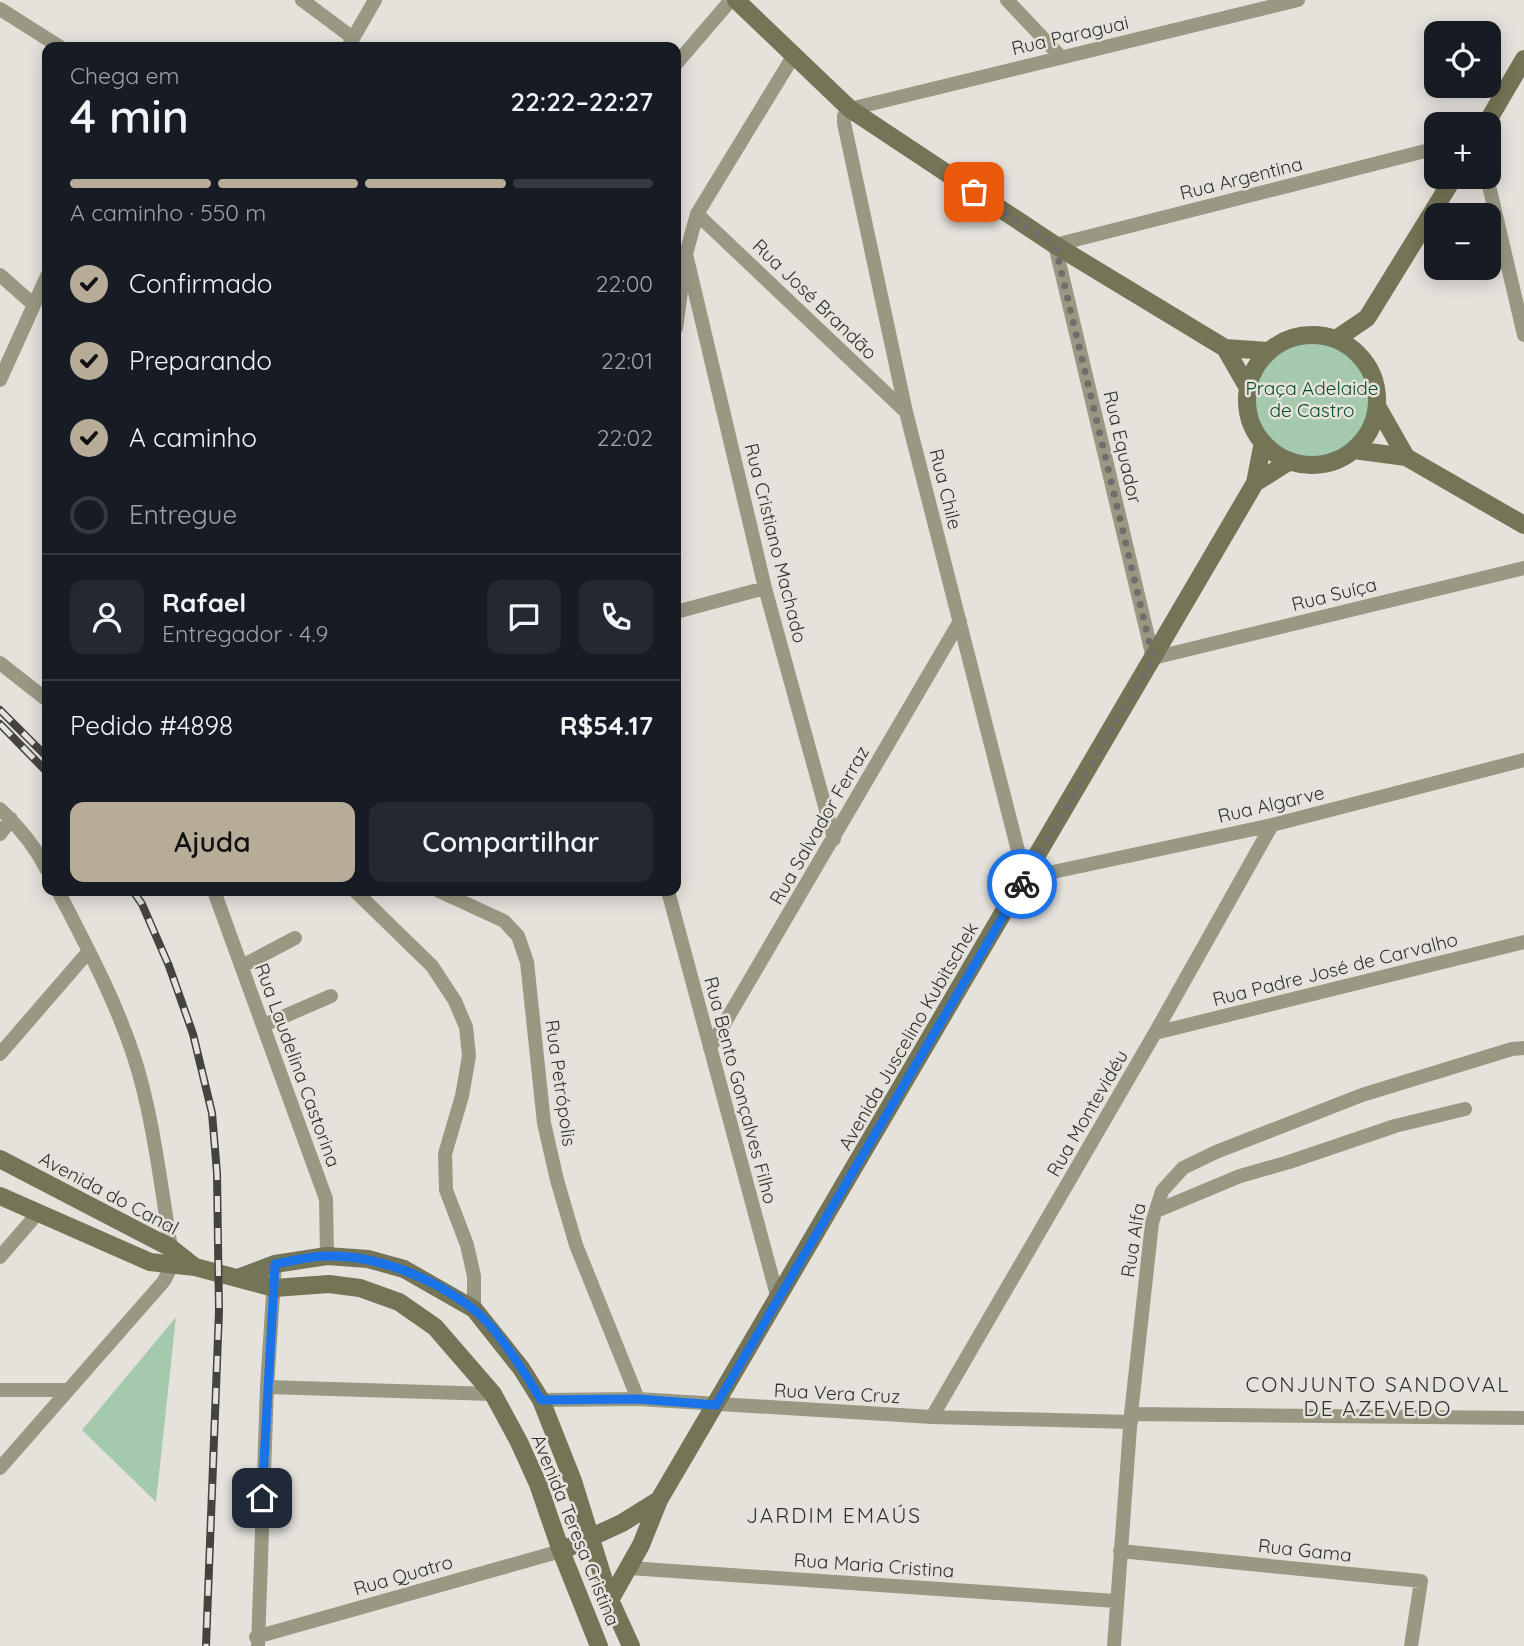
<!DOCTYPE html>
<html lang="pt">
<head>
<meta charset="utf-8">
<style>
	:root { --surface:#171b24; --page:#242831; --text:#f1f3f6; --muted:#9ea1a6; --line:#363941; --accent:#b6ac98 }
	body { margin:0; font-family:Quicksand,sans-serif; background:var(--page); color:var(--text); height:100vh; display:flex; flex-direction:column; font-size:26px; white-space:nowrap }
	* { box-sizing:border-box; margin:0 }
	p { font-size:23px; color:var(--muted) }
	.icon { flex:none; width:38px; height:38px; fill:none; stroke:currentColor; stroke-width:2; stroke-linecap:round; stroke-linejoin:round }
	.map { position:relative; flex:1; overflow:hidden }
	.details { position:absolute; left:42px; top:42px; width:639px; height:854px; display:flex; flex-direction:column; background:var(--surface); border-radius:14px; box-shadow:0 4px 18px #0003 }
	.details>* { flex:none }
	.tools { position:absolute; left:1424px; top:21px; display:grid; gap:14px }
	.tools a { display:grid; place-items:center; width:77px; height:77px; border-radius:14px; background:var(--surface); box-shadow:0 4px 18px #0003; font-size:35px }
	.pin { position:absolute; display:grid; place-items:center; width:60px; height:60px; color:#fff; margin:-30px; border-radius:14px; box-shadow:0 4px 10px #0006 }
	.courier { position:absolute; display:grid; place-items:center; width:70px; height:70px; margin:-35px; border:5px solid #1a73e8; border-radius:50%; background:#fff; color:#222; box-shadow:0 2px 9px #0007 }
	.headline em { font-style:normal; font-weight:600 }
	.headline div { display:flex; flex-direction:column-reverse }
	.headline { display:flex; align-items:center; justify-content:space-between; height:119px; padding:0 28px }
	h1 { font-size:46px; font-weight:600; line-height:52px }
	.bar { display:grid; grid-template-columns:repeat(4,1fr); gap:10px 7px; align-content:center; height:84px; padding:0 28px }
	.bar i { height:9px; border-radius:5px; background:var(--line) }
	.bar .on { background:var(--accent) }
	.bar p { grid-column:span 4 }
	.line { display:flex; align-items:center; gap:18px; padding:0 28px; border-top:2px solid var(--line) }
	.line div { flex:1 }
	.round { display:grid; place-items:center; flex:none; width:74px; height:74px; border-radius:14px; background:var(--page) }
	ol { padding:0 28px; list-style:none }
	li { display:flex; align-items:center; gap:21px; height:77px }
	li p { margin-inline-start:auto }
	li .icon { padding:7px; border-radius:50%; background:var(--accent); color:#111; stroke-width:4 }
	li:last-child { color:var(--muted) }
	li i { width:38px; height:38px; border:4px solid var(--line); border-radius:50% }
	.primary-button { display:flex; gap:14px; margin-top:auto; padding:14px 28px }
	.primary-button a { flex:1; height:80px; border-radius:14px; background:var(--accent); color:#111; font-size:28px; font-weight:600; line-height:80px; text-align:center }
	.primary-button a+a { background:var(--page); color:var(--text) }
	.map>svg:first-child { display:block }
	.green { fill:#a4c9ad }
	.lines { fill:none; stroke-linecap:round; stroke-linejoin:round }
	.street { stroke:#989883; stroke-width:14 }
	.secondary { stroke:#747456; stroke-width:18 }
	.rail-casing { stroke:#444340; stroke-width:8 }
	.rail { stroke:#e5e2dc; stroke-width:5; stroke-dasharray:16; stroke-linecap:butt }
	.done { stroke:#706e6b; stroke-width:7; stroke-dasharray:0 12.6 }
	.route { stroke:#1a73e8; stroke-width:9 }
	.labels { text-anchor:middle; stroke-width:5; stroke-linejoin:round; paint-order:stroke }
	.street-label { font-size:19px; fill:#31302e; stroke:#e5e2dc }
	.park-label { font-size:19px; fill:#034f26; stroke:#e5e2dc }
	.neighbourhood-label { font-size:21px; letter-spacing:2px; fill:#31302e; stroke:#e5e2dc }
</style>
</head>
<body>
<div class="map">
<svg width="1524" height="1646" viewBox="0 0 1524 1646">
	<rect width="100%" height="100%" fill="#e5e2dc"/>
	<!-- green -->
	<path class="green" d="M1253 399a59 59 0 1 1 118 0a59 59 0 1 1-118 0Z
		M176 1317 156 1502 82 1430Z"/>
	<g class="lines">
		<!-- street -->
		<path class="street" d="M302 0 353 38
			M1007 0 1061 57
			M1298 0 850 109 844 116V123L906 412 1025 878 1272 825 1524 760
			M0 9 60 47
			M348 47 375 0
			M676 64 731 0
			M1437 148 1055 245 1153 658 1524 568
			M1487 177 1524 335
			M697 214 906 412
			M686 254 765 588 834 839
			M0 275 34 305
			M676 328 686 254 697 214 794 55
			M0 380 47 276
			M676 612 765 588
			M0 663 47 700
			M0 809C18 826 36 848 47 870
			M0 834 11 819
			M214 891 326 1199 327 1256
			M355 891 432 966 455 1001 466 1027 469 1056 462 1096 445 1154 446 1190 467 1245 474 1276V1309
			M439 891 504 921 518 936 527 962 544 1123 557 1180 576 1245 638 1399
			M668 891 778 1299
			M242 966 295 938
			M264 1025 331 996
			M1155 1033 1524 942
			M710 1048 960 621
			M0 1054 89 951
			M1156 1211 1240 1176 1289 1162 1395 1126 1465 1109
			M0 1257 38 1213
			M267 1387 493 1394
			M0 1390H67
			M541 1400 638 1399 932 1417 1131 1422
			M1131 1414 1524 1418
			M932 1417 1155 1033 1272 825
			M0 1468 164 1281 172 1265 171 1248C161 1187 153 1115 134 1057 115 999 86 945 58 891
			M1120 1551 1421 1581 1411 1646
			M629 1568 1116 1601
			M256 1637 561 1551
			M258 1646 267 1387 275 1264
			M1114 1646 1131 1414 1152 1223 1162 1191 1183 1168 1216 1152 1362 1095 1512 1049 1524 1048"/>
		<!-- secondary -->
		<path class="secondary" d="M736 0 850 109 1055 245 1225 348 1268 351
			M1486 124 1524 59
			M1247 400a65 65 0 1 1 130 0a65 65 0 1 1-130 0Z
			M1336 339 1367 318 1454 177
			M1225 348 1248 388
			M1377 406 1406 457
			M1354 450 1406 457 1524 525
			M1255 483 1290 461
			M0 1159 171 1248 195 1267
			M0 1196 150 1262 195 1267 274 1288 329 1284 360 1288 399 1302 435 1327 493 1394 519 1442 538 1484 561 1551 599 1646
			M238 1278 275 1264 327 1256 368 1259 404 1269 474 1309 521 1368 541 1400 573 1481 610 1600 631 1646
			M561 1551 622 1523 659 1500
			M610 1600 641 1545 659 1500 1255 483 1263 442"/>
		<!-- rail casing -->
		<g class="rail-casing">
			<path id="rail" d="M0 710 47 757
				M0 724 47 772
				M133 891 142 904 169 966 193 1034 212 1113 217 1173 219 1311 206 1646"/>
		</g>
		<!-- rail -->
		<use href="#rail" class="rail"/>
	</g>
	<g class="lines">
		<!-- done -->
		<path class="done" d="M974 192 1055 245 1153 658 1022 884"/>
		<!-- route -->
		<path class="route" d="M262 1498 275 1264C292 1261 311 1256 328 1256 377 1255 434 1278 473 1309 497 1327 525 1373 541 1400L638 1399 716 1405 1022 884"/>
	</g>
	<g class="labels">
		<!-- street labels -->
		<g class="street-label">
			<text transform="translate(1070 35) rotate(-13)" y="7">Rua Paraguai</text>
			<text transform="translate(1241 178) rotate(-14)" y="7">Rua Argentina</text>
			<text transform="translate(815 299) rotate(44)" y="7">Rua José Brandão</text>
			<text transform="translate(1123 447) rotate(77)" y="7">Rua Equador</text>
			<text transform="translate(946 489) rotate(76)" y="7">Rua Chile</text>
			<text transform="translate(776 543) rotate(76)" y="7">Rua Cristiano Machado</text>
			<text transform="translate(1334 594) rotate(-14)" y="7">Rua Suíça</text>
			<text transform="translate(1271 804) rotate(-13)" y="7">Rua Algarve</text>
			<text transform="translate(819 825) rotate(-60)" y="7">Rua Salvador Ferraz</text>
			<text transform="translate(1335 969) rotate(-14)" y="7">Rua Padre José de Carvalho</text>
			<text transform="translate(908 1036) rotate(-60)" y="7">Avenida Juscelino Kubitschek</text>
			<text transform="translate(298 1065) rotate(70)" y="7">Rua Laudelina Castorina</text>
			<text transform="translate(561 1083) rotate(82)" y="7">Rua Petrópolis</text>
			<text transform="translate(741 1090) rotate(75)" y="7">Rua Bento Gonçalves Filho</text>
			<text transform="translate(1087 1113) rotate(-60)" y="7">Rua Montevidéu</text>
			<text transform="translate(109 1193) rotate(28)" y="7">Avenida do Canal</text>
			<text transform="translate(1133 1240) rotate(-81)" y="7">Rua Alfa</text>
			<text transform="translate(837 1393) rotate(3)" y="7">Rua Vera Cruz</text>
			<text transform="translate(576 1530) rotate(68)" y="7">Avenida Teresa Cristina</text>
			<text transform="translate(1305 1550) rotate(6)" y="7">Rua Gama</text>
			<text transform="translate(874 1565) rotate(4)" y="7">Rua Maria Cristina</text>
			<text transform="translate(403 1575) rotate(-16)" y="7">Rua Quatro</text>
		</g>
		<!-- park labels -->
		<g class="park-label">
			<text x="1312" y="395">Praça Adelaide<tspan x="1312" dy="22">de Castro</tspan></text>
		</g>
		<!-- neighbourhood labels -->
		<g class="neighbourhood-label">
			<text x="1378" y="1392">CONJUNTO SANDOVAL<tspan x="1378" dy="24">DE AZEVEDO</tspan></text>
			<text x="834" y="1523">JARDIM EMAÚS</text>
		</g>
	</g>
</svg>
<div class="tools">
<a><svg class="icon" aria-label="locate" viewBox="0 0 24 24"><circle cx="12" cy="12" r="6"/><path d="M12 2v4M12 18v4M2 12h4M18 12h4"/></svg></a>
<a>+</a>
<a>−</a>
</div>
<div class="pin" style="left:974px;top:192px;background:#ea580c"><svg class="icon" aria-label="bag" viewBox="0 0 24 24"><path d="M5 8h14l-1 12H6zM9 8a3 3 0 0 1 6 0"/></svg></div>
<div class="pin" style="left:262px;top:1498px;background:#1f2937"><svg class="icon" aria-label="home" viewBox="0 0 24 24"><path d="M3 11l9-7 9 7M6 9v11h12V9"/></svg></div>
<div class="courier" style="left:1022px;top:884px"><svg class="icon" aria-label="bike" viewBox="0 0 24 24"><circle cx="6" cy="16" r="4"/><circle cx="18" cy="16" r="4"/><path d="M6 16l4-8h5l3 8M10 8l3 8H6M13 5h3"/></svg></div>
<section class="details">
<div class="headline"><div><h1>4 min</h1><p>Chega em</p></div><em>22:22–22:27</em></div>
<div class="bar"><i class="on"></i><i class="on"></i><i class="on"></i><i></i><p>A caminho · 550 m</p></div>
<ol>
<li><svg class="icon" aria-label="check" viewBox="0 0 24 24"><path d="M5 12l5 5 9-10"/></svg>Confirmado<p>22:00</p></li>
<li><svg class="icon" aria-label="check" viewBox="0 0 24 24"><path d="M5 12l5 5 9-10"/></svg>Preparando<p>22:01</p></li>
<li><svg class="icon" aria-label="check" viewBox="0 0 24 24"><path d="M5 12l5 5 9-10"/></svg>A caminho<p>22:02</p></li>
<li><i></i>Entregue</li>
</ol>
<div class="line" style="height:126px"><a class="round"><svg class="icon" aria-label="person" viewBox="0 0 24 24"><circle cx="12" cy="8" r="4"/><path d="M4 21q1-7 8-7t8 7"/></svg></a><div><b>Rafael</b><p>Entregador · 4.9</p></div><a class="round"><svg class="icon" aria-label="chat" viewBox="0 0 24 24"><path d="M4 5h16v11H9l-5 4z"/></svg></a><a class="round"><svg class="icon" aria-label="phone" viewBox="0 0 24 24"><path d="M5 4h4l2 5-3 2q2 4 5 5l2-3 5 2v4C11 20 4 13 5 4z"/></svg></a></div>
<div class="line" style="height:91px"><div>Pedido #4898</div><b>R$54.17</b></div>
<div class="primary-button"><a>Ajuda</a><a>Compartilhar</a></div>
</section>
</div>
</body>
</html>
